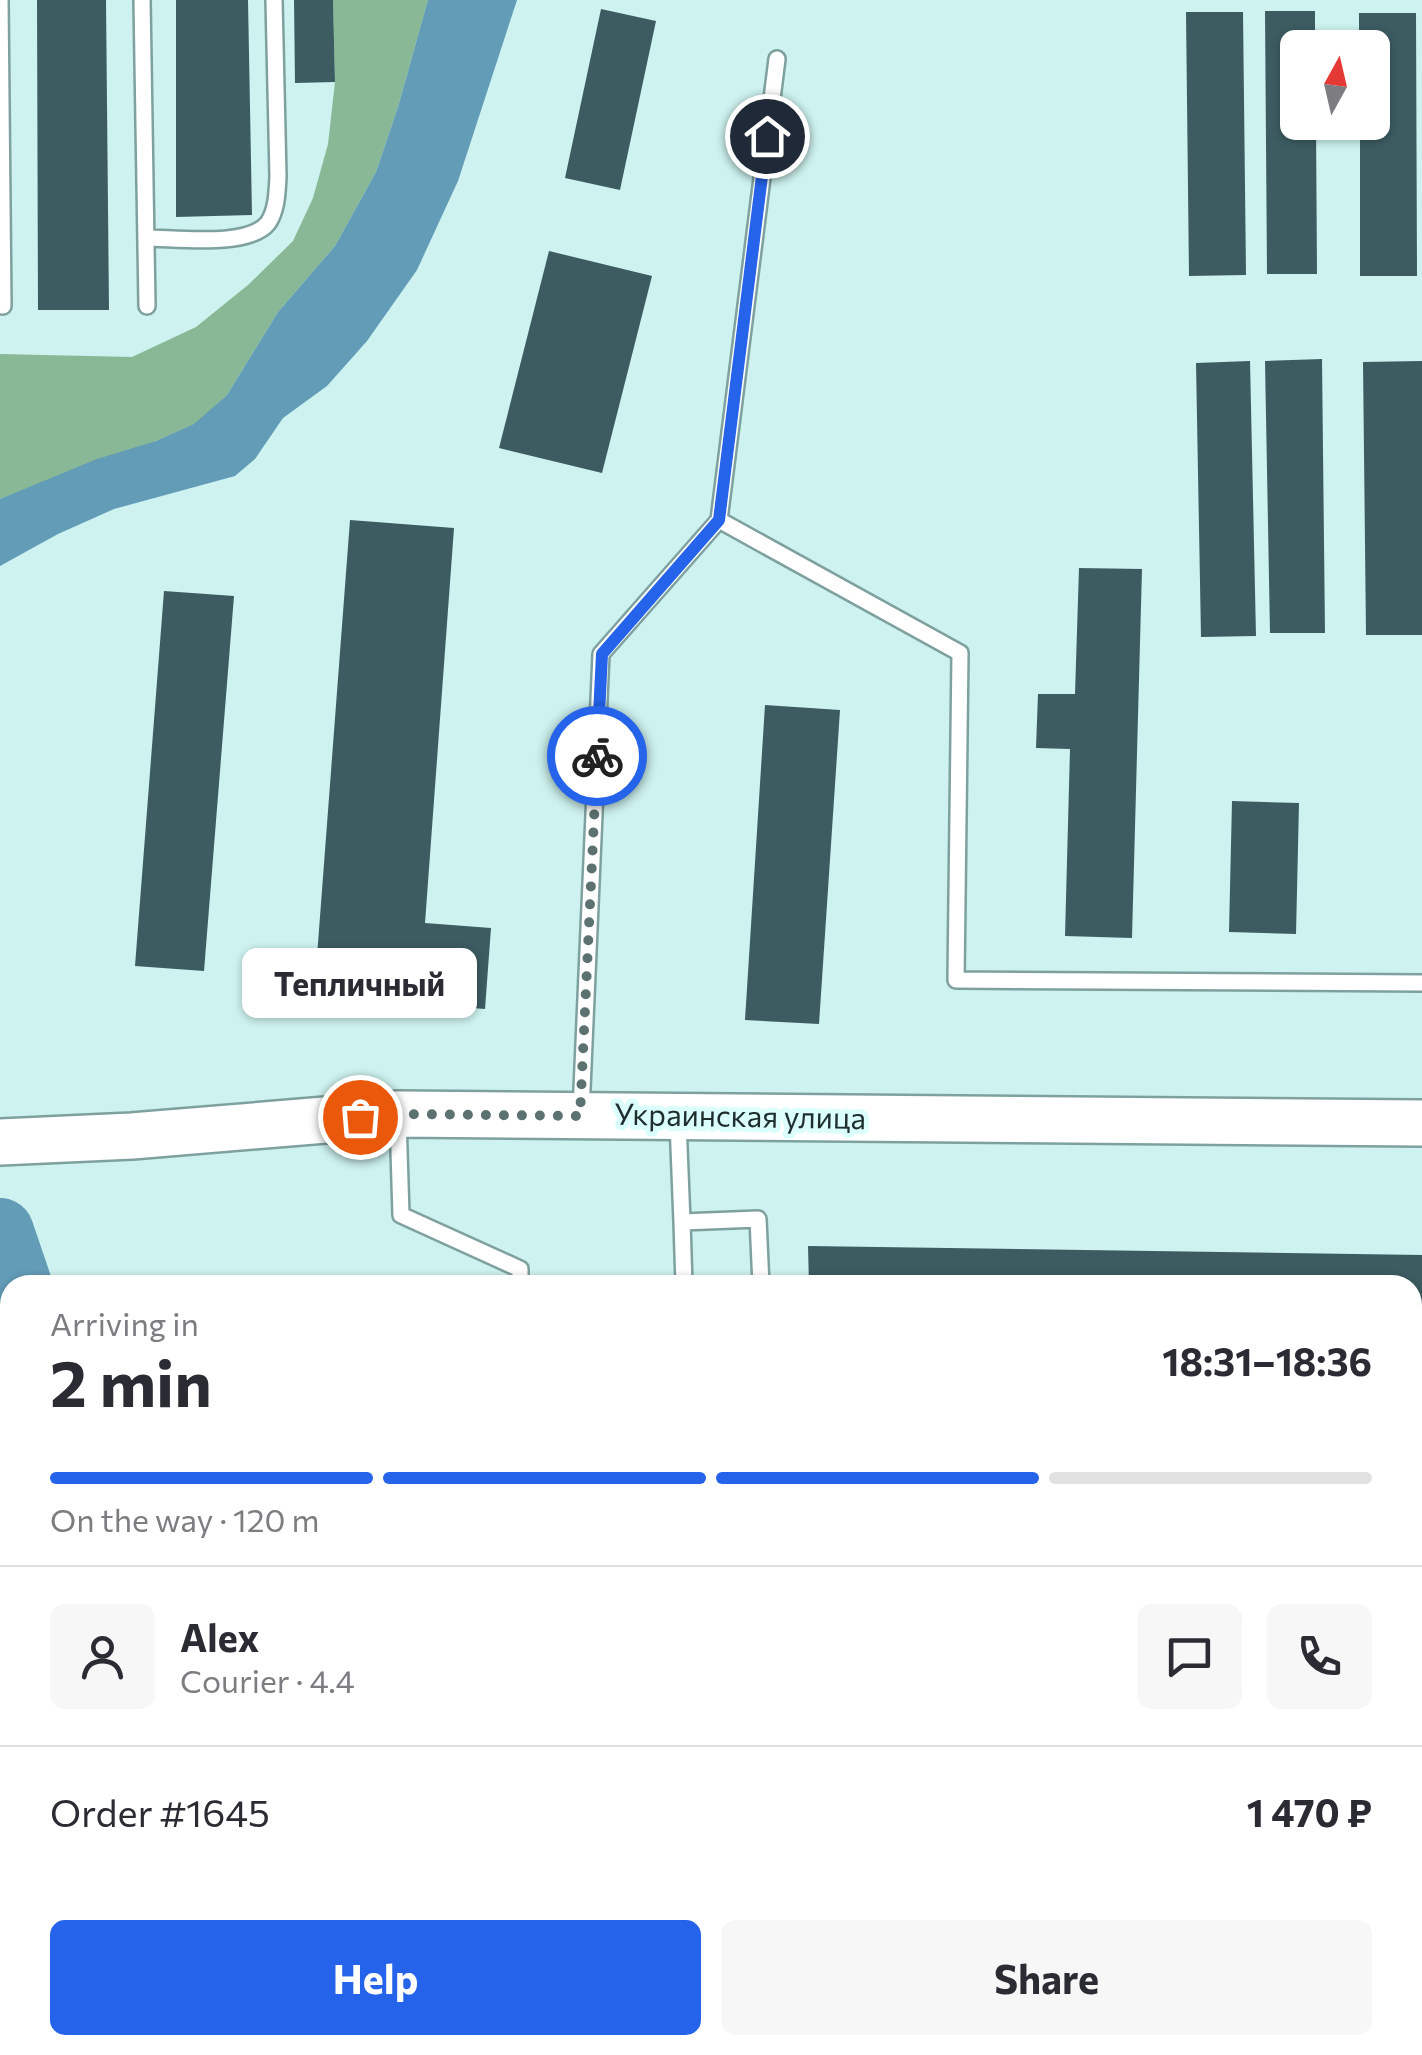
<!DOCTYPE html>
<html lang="en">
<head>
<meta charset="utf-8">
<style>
	:root { --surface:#fff; --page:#f7f7f7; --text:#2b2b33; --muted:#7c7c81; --line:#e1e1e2; --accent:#2563eb }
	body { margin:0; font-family:Commissioner,sans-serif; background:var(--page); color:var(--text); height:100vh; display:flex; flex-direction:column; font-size:38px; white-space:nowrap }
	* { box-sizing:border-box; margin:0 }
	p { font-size:32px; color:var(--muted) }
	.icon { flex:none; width:55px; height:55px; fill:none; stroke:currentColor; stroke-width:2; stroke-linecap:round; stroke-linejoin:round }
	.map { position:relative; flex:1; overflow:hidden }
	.sheet { position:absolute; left:0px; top:1275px; width:1422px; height:780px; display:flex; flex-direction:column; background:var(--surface); border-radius:30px 30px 0 0; box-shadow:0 2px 8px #0004 }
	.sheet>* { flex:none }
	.needle { width:65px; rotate:8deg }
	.fabs { position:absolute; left:1280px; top:30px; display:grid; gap:20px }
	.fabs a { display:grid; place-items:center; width:110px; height:110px; border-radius:15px; background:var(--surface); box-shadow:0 2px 8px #0004; font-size:50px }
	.pin { position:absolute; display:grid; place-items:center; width:85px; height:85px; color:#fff; margin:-42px; border:5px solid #fff; border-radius:50%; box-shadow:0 2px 10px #0007 }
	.courier { position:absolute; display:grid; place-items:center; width:100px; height:100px; margin:-50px; border:8px solid #2563eb; border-radius:50%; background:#fff; color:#222; box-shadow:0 2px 12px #0007 }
	.bubble { position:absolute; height:70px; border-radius:15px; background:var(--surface); box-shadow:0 2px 8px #0004; font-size:32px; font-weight:700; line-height:70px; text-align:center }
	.summary em { font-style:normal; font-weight:700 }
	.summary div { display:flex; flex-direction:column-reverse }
	.summary { display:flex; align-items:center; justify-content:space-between; height:170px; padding:0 50px }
	h1 { font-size:65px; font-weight:700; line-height:75px }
	.bar { display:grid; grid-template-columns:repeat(4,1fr); gap:15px 10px; align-content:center; height:120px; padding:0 50px }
	.bar i { height:12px; border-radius:8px; background:var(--line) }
	.bar .on { background:var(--accent) }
	.bar p { grid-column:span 4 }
	.line { display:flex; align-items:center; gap:25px; padding:0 50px; border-top:2px solid var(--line) }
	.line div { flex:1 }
	.round { display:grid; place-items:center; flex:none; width:105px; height:105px; border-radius:15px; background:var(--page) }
	.action { display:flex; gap:20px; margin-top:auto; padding:20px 50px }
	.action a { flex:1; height:115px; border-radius:15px; background:var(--accent); color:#fff; font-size:40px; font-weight:700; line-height:115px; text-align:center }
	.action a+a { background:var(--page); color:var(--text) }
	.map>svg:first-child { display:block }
	.forest { fill:#88b895 }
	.water { fill:#639cb7 }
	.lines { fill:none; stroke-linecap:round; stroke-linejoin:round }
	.river { stroke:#639cb7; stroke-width:68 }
	.building { fill:#3c5c62 }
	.lane-casing { stroke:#7ea19f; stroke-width:20 }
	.secondary-casing { stroke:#7ea19f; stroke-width:50 }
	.lane { stroke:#fff; stroke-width:15 }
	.secondary { stroke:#fff; stroke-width:45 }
	.done { stroke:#5c7271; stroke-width:10; stroke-dasharray:0 18 }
	.route { stroke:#2563eb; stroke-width:12 }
	.labels { text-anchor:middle; stroke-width:10; stroke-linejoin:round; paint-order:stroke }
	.street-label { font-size:30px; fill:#1f2d2d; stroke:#dafffd }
</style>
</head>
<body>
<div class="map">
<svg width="1422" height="2055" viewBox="0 0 1422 2055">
	<rect width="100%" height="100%" fill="#cdf2ef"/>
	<!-- forest -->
	<path class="forest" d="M333 0H428L398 107 376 172 335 246 278 312 227 395 195 424 156 441 0 499V354L132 357 196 327 248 285 293 241 313 198 328 144 335 82Z"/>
	<!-- water -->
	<path class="water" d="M428 0H517L458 181 417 270 367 341 327 386 283 418 255 459 235 476 114 509 58 534 0 566V499L97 459 156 441 194 424 227 395 278 312 335 246 376 172 398 107Z"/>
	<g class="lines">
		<!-- river -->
		<path class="river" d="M0 1232 18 1285
			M215 2045 220 2055"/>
	</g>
	<!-- building -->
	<path class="building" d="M37 0H106L109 310H38Z
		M176 0H248L252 215 176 217Z
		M294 0H333L335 82 295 83Z
		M601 9 656 21 620 190 565 178Z
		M1265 11H1315V48H1298V122H1316L1317 274H1267Z
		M1186 12H1243L1246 275 1189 276Z
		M1359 13H1416L1417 276H1360V122H1372V48H1359Z
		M549 251 652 276 602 473 499 448Z
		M1322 359 1325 633H1270L1265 361Z
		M1250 361 1256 636 1201 637 1196 363Z
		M1422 361V635H1366L1363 362Z
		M350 520 454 528 425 923 491 928 485 1009 314 996Z
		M1079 568 1142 569 1132 938 1065 936 1070 749 1036 748 1038 694H1075Z
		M164 591 234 596 204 971 135 966Z
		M765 705 840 710 819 1024 745 1020Z
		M1232 801 1299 803 1296 934 1229 932Z
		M808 1246 1422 1255V1589H1412V1285H809Z
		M659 1279 660 1285H572V1281Z
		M1412 1902 1422 1903V1976L1412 1975Z"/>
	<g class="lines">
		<!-- lane casing -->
		<g class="lane-casing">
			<path id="lane" d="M0 0 3 306
				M142 0 147 306
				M146 238C176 238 248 248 268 223 277 210 277 192 278 177L274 0
				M719 520 960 653 956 980 1422 983
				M581 1112 601 654 719 520 777 59
				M398 1118 401 1215 520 1269V1285
				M678 1122 682 1222 758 1219 761 1285
				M682 1222 684 1285
				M1412 1619H1422
				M1412 2009H1422
				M875 2045 882 2055
				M696 2055 697 2045"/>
		</g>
		<!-- secondary casing -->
		<g class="secondary-casing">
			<path id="secondary" d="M0 1142 132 1136 398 1114 1422 1123"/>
		</g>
		<!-- lane -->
		<use href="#lane" class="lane"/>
		<!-- secondary -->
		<use href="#secondary" class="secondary"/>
	</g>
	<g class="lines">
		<!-- done -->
		<path class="done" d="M360 1117 398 1114 580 1116 597 756"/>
		<!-- route -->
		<path class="route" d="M597 756 602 654 719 520 767 136"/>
	</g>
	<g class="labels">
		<!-- street labels -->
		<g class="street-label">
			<text transform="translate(740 1117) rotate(1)" y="10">Украинская улица</text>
		</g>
	</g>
</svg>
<div class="fabs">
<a><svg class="needle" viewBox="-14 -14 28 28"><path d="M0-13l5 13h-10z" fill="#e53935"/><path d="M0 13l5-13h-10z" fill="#7c7c81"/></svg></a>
</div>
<div class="pin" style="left:360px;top:1117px;background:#ea580c"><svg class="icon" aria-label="bag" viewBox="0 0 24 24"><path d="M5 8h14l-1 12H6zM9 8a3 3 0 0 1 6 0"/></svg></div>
<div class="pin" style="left:767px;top:136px;background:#1f2937"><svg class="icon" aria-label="home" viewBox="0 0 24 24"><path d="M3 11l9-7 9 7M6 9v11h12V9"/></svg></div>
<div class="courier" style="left:597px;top:756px"><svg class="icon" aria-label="bike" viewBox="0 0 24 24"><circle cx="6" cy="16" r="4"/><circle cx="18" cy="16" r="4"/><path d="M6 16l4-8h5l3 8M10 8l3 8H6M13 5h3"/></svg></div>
<div class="bubble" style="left:242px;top:948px;width:235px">Тепличный</div>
<section class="sheet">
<div class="summary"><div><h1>2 min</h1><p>Arriving in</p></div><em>18:31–18:36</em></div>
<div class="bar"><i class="on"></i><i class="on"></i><i class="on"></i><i></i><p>On the way · 120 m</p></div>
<div class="line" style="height:180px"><a class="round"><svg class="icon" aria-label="person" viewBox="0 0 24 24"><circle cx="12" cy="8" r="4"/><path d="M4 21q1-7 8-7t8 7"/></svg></a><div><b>Alex</b><p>Courier · 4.4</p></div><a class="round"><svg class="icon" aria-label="chat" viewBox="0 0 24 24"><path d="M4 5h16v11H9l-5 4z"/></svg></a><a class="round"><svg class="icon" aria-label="phone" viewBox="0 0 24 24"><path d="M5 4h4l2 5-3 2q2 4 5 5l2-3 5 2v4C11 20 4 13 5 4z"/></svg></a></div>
<div class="line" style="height:130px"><div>Order #1645</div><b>1 470 ₽</b></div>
<div class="action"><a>Help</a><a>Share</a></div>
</section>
</div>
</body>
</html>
